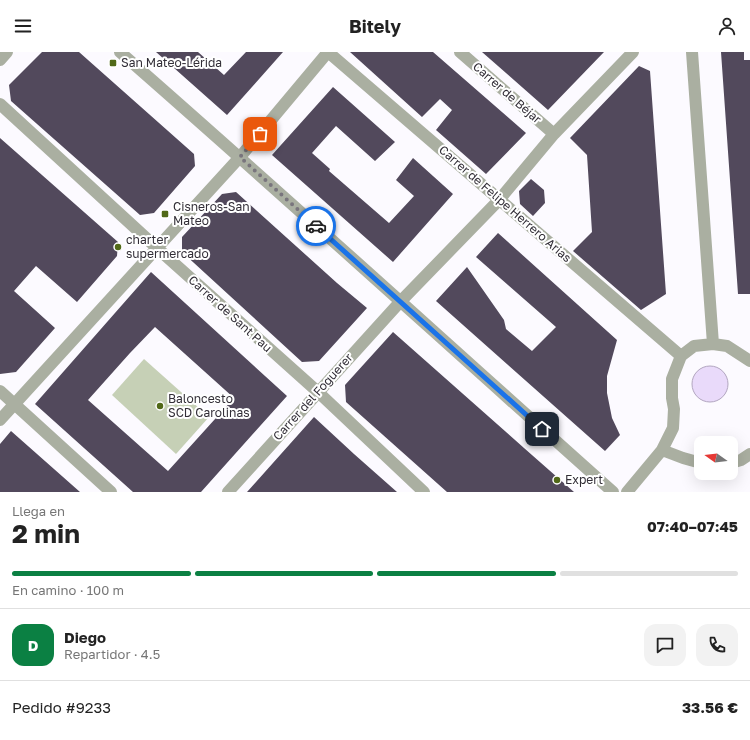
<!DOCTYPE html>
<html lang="es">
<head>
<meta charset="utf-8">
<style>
	:root { --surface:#fff; --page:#f2f2f2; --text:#222; --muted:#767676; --line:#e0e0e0; --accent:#0b8043 }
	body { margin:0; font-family:"Golos Text",sans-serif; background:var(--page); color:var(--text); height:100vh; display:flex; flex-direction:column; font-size:15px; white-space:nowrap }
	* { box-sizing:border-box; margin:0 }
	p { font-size:13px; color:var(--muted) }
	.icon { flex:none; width:22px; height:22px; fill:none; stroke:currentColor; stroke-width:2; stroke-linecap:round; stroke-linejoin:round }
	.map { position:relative; height:440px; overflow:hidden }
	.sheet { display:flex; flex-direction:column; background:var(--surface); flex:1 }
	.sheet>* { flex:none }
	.needle { width:26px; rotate:284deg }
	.fabs { position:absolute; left:694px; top:384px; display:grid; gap:8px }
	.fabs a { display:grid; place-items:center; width:44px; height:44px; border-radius:8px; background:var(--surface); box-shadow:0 4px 16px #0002; font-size:20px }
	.pin { position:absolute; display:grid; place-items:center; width:34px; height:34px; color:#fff; margin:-17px; border-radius:8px; box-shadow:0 2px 6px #0006 }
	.courier { position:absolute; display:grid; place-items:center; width:40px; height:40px; margin:-20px; border:3px solid #1a73e8; border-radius:50%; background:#fff; color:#222; box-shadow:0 1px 5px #0007 }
	.overview em { font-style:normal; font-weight:700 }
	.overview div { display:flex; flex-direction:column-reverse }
	.overview { display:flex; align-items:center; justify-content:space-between; height:68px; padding:0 12px }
	h1 { font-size:26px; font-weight:700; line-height:30px }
	.bar { display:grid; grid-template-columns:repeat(4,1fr); gap:6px 4px; align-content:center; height:48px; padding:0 12px }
	.bar i { height:5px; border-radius:3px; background:var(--line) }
	.bar .active { background:var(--accent) }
	.bar p { grid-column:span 4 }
	.line { display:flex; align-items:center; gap:10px; padding:0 12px; border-top:1px solid var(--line) }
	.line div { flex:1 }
	.round { display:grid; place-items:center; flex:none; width:42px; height:42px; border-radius:12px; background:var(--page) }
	header { display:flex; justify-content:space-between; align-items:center; height:52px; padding:0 12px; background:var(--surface); font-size:18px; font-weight:700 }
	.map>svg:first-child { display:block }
	.green { fill:#c6d0b6 }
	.water { fill:#e9dafa; stroke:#b2a6c0 }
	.building { fill:#52495c; fill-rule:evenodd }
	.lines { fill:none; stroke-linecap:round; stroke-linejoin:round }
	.minor { stroke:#aaafa1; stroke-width:12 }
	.done { stroke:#79757d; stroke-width:4; stroke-dasharray:0 7.2 }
	.route { stroke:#1a73e8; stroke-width:5 }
	.poi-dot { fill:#516918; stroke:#fff; stroke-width:1.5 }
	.labels { text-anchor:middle; stroke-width:4; stroke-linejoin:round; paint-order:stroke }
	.poi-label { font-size:12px; fill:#322e37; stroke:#fff; text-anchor:start }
	.street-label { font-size:12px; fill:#322e37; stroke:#fff }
</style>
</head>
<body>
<header><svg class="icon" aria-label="menu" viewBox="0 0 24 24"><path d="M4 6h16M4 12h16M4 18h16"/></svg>Bitely<svg class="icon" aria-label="person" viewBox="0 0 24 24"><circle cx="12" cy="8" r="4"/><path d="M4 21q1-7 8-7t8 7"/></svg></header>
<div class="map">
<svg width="750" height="440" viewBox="0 0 750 440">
	<rect width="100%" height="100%" fill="#fcfaff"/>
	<!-- green -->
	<path class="green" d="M144 307 209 365 176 402 112 343Z"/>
	<!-- water -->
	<path class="water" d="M692 332a18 18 0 1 1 36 0a18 18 0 1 1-36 0Z"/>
	<!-- building -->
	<path class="building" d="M42 0H79L194 102 195 114 154 161 140 163 11 49 9 33Z
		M156 0H198L224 23 246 0H283L227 63Z
		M350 0H433L526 81 486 122 436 78 452 58 440 47 422 65Z
		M482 0H604L548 58Z
		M721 0H744V8H750V242H738Z
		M639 14 650 19 666 242 641 258 573 199 592 180 587 103 570 86Z
		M333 35 395 90 375 109 336 74 312 101 330 117 329 119 389 171 414 144 396 128 413 106 453 142 393 210 272 103Z
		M0 86 118 190 117 204 77 250 36 214 14 239 55 276 16 320 0 322Z
		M531 127 544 138 545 151 533 164 520 152 519 139Z
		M236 140 337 231 367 256 319 309 302 310 182 200V185L222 142Z
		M498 181 617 288 607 324V341L612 366 620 383 605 399 436 249 467 215 504 268 506 277 532 299 556 275 476 205Z
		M151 220 287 344 201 440H133L35 352ZM155 275 234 346 168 419 88 348 130 301Z
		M393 280 524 396 574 440H447L346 350 345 333Z
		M314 365 354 402 397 440H247Z
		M11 379 80 440H0V392Z"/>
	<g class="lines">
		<!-- minor -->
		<path class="minor" d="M120 0C286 145 448 293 613 440
			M328 0 681 304
			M460 0 554 82
			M692 0 713 292
			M0 8 7 0
			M0 52 157 196 318 340 424 440
			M0 339 111 440
			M0 368 240 105 328 0
			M662 398 683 406 701 411
			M731 411 741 408 750 402
			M228 440 400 250 499 148 554 82 633 0
			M627 440 662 398 673 376 674 357 672 346V327L681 304 694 294 713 292 727 294 750 309"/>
	</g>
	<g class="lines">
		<!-- done -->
		<path class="done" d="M260 82 240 105 316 174"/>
		<!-- route -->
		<path class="route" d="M316 174 542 377"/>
	</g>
	<!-- markers -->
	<g class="poi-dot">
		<rect x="109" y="7" width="8" height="8" rx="2"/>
		<rect x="161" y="158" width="8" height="8" rx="2"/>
		<circle cx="118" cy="195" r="4"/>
		<circle cx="160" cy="354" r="4"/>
		<circle cx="557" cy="428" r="4"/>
	</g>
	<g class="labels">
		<!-- poi labels -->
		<g class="poi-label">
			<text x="121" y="15">San Mateo-Lérida</text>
			<text x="173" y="159">Cisneros-San<tspan x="173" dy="14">Mateo</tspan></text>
			<text x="126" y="192">charter<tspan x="126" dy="14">supermercado</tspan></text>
			<text x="168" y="351">Baloncesto<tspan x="168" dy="14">SCD Carolinas</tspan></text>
			<text x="565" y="432">Expert</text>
		</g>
		<!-- street labels -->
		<g class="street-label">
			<text transform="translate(507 41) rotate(41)" y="4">Carrer de Béjar</text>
			<text transform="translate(505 152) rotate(41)" y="4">Carrer de Felipe Herrero Arias</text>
			<text transform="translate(230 262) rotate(42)" y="4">Carrer de Sant Pau</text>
			<text transform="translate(313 345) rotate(-48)" y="4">Carrer del Foguerer</text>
		</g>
	</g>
</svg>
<div class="fabs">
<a><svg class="needle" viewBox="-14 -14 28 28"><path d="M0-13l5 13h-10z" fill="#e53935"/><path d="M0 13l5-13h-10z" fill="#767676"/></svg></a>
</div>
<div class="pin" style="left:260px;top:82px;background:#ea580c"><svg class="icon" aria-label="bag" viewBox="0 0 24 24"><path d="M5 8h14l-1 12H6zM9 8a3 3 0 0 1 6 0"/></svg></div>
<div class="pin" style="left:542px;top:377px;background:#1f2937"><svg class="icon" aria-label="home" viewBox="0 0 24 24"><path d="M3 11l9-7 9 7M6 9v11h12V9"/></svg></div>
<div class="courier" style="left:316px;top:174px"><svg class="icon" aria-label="car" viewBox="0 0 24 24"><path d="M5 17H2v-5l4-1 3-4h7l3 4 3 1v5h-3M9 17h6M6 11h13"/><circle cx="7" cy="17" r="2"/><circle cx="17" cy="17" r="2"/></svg></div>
</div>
<section class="sheet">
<div class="overview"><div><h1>2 min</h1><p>Llega en</p></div><em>07:40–07:45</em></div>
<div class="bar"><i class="active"></i><i class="active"></i><i class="active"></i><i></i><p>En camino · 100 m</p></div>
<div class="line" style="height:72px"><b class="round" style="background:var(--accent);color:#fff">D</b><div><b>Diego</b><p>Repartidor · 4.5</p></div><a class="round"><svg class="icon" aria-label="chat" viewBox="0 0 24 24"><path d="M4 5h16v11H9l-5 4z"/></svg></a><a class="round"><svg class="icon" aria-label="phone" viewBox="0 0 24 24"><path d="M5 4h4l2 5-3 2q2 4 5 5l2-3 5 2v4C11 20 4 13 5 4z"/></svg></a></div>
<div class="line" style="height:52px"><div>Pedido #9233</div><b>33.56 €</b></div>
</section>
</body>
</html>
